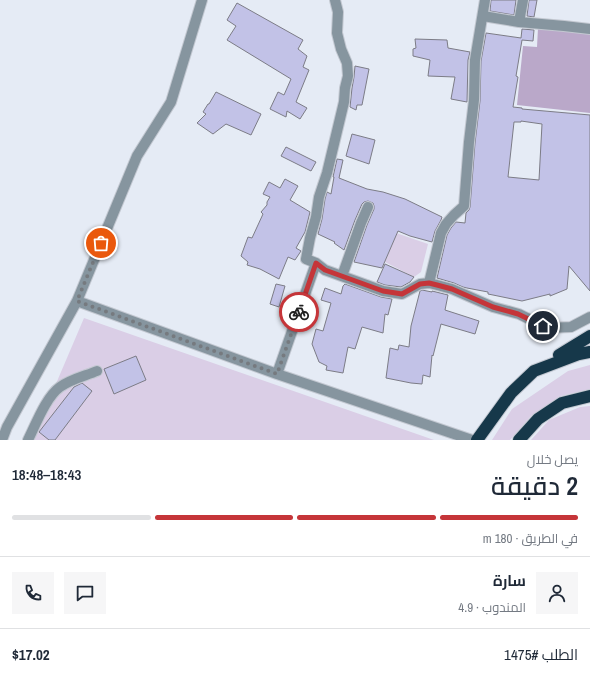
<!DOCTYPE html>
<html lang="ar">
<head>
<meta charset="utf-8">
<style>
	:root { --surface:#fff; --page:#f6f6f7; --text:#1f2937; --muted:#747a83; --line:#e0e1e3; --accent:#c53539 }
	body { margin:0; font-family:"Archivo Narrow",Cairo,sans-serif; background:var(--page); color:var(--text); direction:rtl; height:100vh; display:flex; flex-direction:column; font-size:15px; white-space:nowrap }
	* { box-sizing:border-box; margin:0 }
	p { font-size:13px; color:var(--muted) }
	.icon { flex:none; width:22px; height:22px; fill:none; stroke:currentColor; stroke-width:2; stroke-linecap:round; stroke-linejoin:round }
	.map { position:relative; height:440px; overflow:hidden; direction:ltr }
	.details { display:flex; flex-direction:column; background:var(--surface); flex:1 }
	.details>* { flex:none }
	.pin { position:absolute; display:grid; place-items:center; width:34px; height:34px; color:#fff; margin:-17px; border:2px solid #fff; border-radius:50%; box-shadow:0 1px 4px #0007 }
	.courier { position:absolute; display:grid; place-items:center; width:40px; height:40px; margin:-20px; border:3px solid #c53539; border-radius:50%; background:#fff; color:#222; box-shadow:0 1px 5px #0007 }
	.overview em { font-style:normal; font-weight:600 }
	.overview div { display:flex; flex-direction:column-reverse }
	.overview { display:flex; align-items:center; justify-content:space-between; height:68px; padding:0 12px }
	h1 { font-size:26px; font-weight:600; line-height:30px }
	.bar { display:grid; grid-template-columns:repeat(4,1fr); gap:6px 4px; align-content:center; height:48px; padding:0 12px }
	.bar i { height:5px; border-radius:3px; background:var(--line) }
	.bar .active { background:var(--accent) }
	.bar p { grid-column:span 4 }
	.line { display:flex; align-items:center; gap:10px; padding:0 12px; border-top:1px solid var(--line) }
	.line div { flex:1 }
	.round { display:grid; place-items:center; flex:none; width:42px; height:42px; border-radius:0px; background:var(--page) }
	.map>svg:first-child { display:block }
	.green { fill:#dacee6 }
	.forest { fill:#baa8c9 }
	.building { fill:#c2c2e7; stroke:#7c7c86; fill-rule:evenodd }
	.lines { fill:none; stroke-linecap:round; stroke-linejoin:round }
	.minor-casing { stroke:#c3c8d1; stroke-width:12 }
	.highway-casing { stroke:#c3c8d1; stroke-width:14 }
	.minor { stroke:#86959f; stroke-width:10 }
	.highway { stroke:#16384a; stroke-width:12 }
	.done { stroke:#767a7f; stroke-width:4; stroke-dasharray:0 7.2 }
	.route { stroke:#c53539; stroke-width:5 }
</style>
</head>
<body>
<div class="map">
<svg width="590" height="440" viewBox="0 0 590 440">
	<rect width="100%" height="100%" fill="#e5ebf5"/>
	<!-- green -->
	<path class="green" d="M396 233 428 244 421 272 414 277 385 262Z
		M84 318 434 440H32Z
		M590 365V389L561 396 531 416 510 440H492L512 409 568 371Z
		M590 406V440H531L549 420 580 407Z"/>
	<!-- forest -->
	<path class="forest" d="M538 28 590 33V113L517 105 523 46 537 47Z"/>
	<!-- building -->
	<path class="building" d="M491 0H516L514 15 490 11Z
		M529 0H537L534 17 527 16Z
		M237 3 303 40 298 49 307 56 303 67 309 70 296 102 307 108 300 119 287 111 286 117 270 109 278 92 284 95 291 79 227 40 236 26 227 20Z
		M522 29 534 30 533 41 522 40 516 76 518 77 513 107 522 108V109L590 115V291L569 266 567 289 550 296V294L522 301 493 295 488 294V292L467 288 463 287 454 283 437 278 447 235 451 228 456 222 465 223 466 213 469 210 470 207 475 143 480 101 481 61 486 33 521 38ZM521 121 542 124 539 180 508 177 514 122H521Z
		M415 39 447 40 448 48 470 52 468 60 467 102 451 99 455 77 428 76 430 60 413 56V49L416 48Z
		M355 66 369 69 362 105H357L356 110 350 107 352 88 354 77Z
		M216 92 261 114 251 135 226 124 213 134 197 123 206 114 203 112 208 104H209Z
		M352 134 375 140 369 164 346 156Z
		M286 147 316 162 311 171 281 156Z
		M337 159 343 160 339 178 367 189 383 192 405 199 442 217 441 220 435 231 432 242 410 236 398 231 382 268 354 262 367 225 374 209V206L373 203 368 201 364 202 362 204 355 220 344 250 334 243 335 242 318 234 322 219 325 199 327 192 331 194 334 177H333Z
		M285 179 298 186 290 200 310 212 305 232 296 248 301 251 295 260 288 257 279 279 260 269 247 265 248 262 241 256 248 237 252 238 263 214 261 212 267 205V202L270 197 263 194 269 182 280 188Z
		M385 264 414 277 410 282 401 287 385 285 377 282Z
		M276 284 285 286 279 307 270 304Z
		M345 284 381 297 392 299 388 315 385 314 383 333 362 327 355 349 348 347 343 373 326 370 327 366 319 362 312 344 316 329 323 331 331 303 321 300 325 288 341 294 343 286Z
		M422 290 432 292V291L448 295 445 310 479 321 475 334 441 324 433 356 432 355 430 377 423 375 422 384 411 383 386 378 390 348 398 350 399 345 409 347 411 326 420 291Z
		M136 356 146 380 114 394 104 369Z
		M82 383 92 391 55 440H49L39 432 74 387Z"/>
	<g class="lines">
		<!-- minor casing -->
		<g class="minor-casing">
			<path id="minor" d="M335 0 338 12 337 33 341 49 347 63 348 76 345 88 344 102 327 173 319 197 316 217 310 238 306 259 316 263 325 270 383 291 402 294 420 284 429 283 437 285 452 289 493 307 519 314 547 328 571 327 590 317
				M483 16 519 22 564 26 590 29
				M519 22 523 0
				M342 276 361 223 368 207
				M429 283 441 233 446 224 454 215 464 206 469 142 474 100 475 60 485 0
				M77 301 277 374 472 440
				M277 374 316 263
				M2 440 7 427 77 301 137 156 171 102 202 0
				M28 440C36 424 46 397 60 387 71 379 85 376 97 371"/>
		</g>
		<!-- highway casing -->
		<g class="highway-casing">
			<path id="highway" d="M559 355 590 336
				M477 440 511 393 534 371 579 354 590 352
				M519 440 538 419 562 403 590 396"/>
		</g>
		<!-- minor -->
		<use href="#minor" class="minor"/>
		<!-- highway -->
		<use href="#highway" class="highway"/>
	</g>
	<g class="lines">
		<!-- done -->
		<path class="done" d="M101 243 77 301 277 374 299 312"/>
		<!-- route -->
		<path class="route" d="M299 312 316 263 325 270 383 291 402 294 420 284 429 283 437 285 452 289 493 307 518 314 543 326"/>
	</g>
</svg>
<div class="pin" style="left:101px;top:243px;background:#ea580c"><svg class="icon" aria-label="bag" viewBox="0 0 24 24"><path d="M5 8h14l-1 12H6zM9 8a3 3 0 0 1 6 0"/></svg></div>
<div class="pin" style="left:543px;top:326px;background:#1f2937"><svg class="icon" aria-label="home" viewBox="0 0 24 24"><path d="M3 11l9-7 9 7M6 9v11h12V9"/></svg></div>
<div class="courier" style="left:299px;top:312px"><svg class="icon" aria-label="bike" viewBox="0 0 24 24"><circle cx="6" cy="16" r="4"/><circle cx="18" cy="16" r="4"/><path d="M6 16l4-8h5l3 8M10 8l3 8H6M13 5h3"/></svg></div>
</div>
<section class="details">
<div class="overview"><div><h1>2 دقيقة</h1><p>يصل خلال</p></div><em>18:43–18:48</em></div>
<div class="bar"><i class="active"></i><i class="active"></i><i class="active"></i><i></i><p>في الطريق · 180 m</p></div>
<div class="line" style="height:72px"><a class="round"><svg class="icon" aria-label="person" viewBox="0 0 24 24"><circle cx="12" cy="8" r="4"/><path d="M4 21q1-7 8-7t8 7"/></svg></a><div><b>سارة</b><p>المندوب · 4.9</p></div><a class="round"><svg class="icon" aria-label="chat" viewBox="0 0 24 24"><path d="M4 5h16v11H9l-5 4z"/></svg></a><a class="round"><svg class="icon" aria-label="phone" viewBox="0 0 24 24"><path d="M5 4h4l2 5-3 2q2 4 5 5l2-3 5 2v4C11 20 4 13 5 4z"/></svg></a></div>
<div class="line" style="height:52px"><div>الطلب #1475</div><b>$17.02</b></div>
</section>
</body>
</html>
